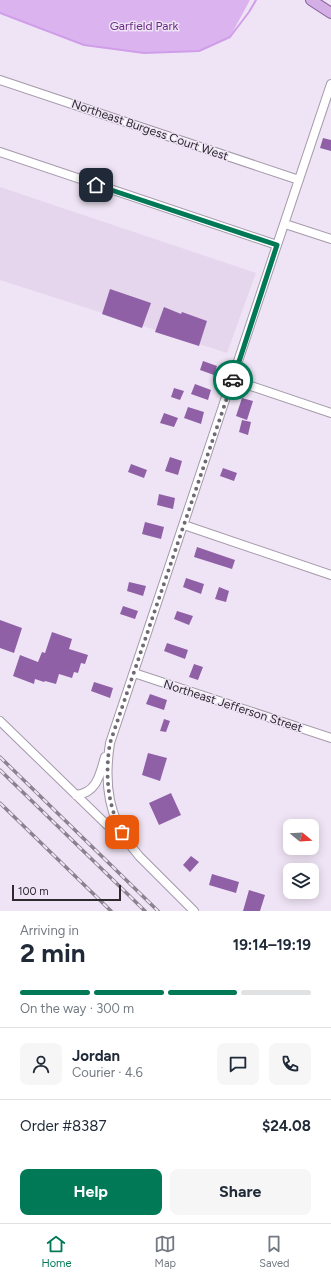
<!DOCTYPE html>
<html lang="en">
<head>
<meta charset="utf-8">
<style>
	:root { --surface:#fff; --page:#f6f6f7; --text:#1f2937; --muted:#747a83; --line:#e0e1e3; --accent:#027956 }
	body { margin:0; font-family:Figtree,sans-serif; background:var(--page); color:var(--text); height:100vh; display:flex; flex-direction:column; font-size:15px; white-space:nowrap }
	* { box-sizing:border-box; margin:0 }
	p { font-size:13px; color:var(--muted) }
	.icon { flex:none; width:22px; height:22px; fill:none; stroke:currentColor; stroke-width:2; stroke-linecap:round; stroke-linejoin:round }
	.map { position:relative; height:911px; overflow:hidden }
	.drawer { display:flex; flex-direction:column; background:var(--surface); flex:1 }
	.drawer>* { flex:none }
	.needle { width:26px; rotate:108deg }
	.tools { position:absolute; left:283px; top:819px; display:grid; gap:8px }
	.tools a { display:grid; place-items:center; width:36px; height:36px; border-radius:8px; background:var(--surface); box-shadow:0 2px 10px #0003; font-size:20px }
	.scale { position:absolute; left:12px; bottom:10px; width:109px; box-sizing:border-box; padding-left:4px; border:2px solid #2d292f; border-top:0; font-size:11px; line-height:14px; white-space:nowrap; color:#2d292f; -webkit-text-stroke:3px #efe4f5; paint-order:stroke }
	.pin { position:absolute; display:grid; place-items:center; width:34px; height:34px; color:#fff; margin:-17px; border-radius:8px; box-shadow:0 2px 6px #0006 }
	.courier { position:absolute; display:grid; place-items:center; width:40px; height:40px; margin:-20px; border:3px solid #027956; border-radius:50%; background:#fff; color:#222; box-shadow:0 1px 5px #0007 }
	.headline em { font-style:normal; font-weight:700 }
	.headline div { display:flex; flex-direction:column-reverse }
	.headline { display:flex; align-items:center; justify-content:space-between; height:68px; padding:0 20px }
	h1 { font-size:26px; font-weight:700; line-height:30px }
	.bar { display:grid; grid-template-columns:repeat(4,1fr); gap:6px 4px; align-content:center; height:48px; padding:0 20px }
	.bar i { height:5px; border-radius:3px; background:var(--line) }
	.bar .on { background:var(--accent) }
	.bar p { grid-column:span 4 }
	.line { display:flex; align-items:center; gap:10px; padding:0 20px; border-top:1px solid var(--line) }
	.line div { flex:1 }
	.round { display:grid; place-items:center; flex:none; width:42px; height:42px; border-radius:8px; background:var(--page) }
	.cta { display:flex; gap:8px; margin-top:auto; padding:8px 20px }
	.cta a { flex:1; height:46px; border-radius:8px; background:var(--accent); color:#fff; font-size:16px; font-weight:700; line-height:46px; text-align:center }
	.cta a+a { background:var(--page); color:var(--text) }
	.dock { display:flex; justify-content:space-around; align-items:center; height:56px; border-top:1px solid var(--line); background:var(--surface); font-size:11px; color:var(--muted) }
	.dock a { display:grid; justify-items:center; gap:2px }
	.dock .on { color:var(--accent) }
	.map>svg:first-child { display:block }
	.built { fill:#e5d6ed }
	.green { fill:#dbb3ef }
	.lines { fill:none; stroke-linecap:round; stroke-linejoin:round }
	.stream { stroke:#d09ee9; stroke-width:2 }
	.building { fill:#9060a7 }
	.minor-casing { stroke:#a49aaa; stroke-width:10 }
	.major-casing { stroke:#865d9a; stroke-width:12 }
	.minor { stroke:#fff; stroke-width:8 }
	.major { stroke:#d3afe5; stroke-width:10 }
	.rail-casing { stroke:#8a828e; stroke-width:3.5 }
	.rail { stroke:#efe4f5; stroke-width:2; stroke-dasharray:6; stroke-linecap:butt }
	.done { stroke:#716a74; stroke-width:4; stroke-dasharray:0 7.2 }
	.route { stroke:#027956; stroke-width:5 }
	.labels { text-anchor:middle; stroke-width:3; stroke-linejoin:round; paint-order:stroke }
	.park-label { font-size:12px; fill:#692b83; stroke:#efe4f5 }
	.street-label { font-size:12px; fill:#2d292f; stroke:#efe4f5 }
</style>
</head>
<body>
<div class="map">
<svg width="331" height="911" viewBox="0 0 331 911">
	<rect width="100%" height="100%" fill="#efe4f5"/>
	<!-- built -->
	<path class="built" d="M0 187 256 273 227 353 0 280Z"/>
	<!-- green -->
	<path class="green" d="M0 0H250L230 37 199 51 144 53 84 45 0 13Z"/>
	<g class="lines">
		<!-- stream -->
		<path class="stream" d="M0 13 84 45 144 53 199 51 230 37 249 12 256 0"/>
	</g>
	<!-- building -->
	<path class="building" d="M323 138 331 140V151L320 148Z
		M110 289 151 303 142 328 102 314Z
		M164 307 181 314 182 312 207 321 199 346 155 332Z
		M203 361 217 366 214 375 200 370Z
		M195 384 211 390 208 400 191 394Z
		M174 388 184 391 180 400 171 397Z
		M242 398 253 401 247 420 236 416Z
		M188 407 204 412 201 424 184 418Z
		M164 413 178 418 174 427 160 423Z
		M242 420 251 422 248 435 239 432Z
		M170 457 182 461 178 475 165 471Z
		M131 464 147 470 144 478 128 472Z
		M223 468 237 473 234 481 220 476Z
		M159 494 175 498 173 509 157 505Z
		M145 522 164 527 161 539 142 534Z
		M197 547 235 560 232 569 194 557Z
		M186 578 204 584 201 594 183 587Z
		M129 582 146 586 143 596 127 591Z
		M219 587 229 591 226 602 215 599Z
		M123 606 138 611 135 619 120 614Z
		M177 611 193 616 189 625 174 619Z
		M0 620 22 628 14 653 0 648Z
		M52 632 72 639 69 649 88 655 85 664 81 663 78 673 74 672 72 678 59 674 56 684 45 681 44 682 35 679 34 684 13 676 20 655 38 662 42 652 45 653Z
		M167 643 188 650 185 659 164 651Z
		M194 664 203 667 198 680 189 677Z
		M94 682 113 688 110 698 91 691Z
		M150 694 167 700 164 710 146 704Z
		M164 719 170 721 166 732 160 731Z
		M148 753 167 758 160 781 142 775Z
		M171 793 181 815 159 825 149 803Z
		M191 856 199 862 190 872 183 865Z
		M212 874 239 882 236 893 209 885Z
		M249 890 265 895 260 911H243Z"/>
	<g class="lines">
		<!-- minor casing -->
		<g class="minor-casing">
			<path id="minor" d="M0 80 299 180
				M0 152 277 245
				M285 224 331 239
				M233 380 331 413
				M184 525 331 575
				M134 673 331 738
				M0 721 106 824 127 841 139 856 194 911
				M76 795C97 793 100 774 105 757
				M127 841C124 835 120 829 117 822 106 798 106 769 110 743L331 84"/>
		</g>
		<!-- major casing -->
		<g class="major-casing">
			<path id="major" d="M311 0 331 13"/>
		</g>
		<!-- minor -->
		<use href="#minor" class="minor"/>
		<!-- major -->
		<use href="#major" class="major"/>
		<!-- rail casing -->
		<g class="rail-casing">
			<path id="rail" d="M0 757 158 911
				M0 770 145 911
				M0 803 111 911"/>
		</g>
		<!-- rail -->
		<use href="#rail" class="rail"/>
	</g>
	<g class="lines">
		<!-- done -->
		<path class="done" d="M122 832C107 805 105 773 110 743L233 380"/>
		<!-- route -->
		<path class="route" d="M96 185 277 245 233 380"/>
	</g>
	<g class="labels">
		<!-- park labels -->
		<g class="park-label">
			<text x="144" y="30">Garfield Park</text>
		</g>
		<!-- street labels -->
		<g class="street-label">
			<text transform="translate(150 130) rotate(19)" y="4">Northeast Burgess Court West</text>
			<text transform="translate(233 706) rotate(18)" y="4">Northeast Jefferson Street</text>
		</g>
	</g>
</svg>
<div class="tools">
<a><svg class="needle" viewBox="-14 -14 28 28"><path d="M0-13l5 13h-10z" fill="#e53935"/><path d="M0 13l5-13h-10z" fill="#747a83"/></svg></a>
<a><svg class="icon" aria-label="layers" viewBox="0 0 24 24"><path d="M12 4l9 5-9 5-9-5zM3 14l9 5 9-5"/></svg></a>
</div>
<div class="scale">100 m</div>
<div class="pin" style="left:122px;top:832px;background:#ea580c"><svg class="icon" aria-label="bag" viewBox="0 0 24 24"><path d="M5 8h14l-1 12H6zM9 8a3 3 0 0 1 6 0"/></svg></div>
<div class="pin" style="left:96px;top:185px;background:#1f2937"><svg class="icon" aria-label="home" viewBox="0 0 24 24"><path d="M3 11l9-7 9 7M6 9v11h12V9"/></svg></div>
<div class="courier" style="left:233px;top:380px"><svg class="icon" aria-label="car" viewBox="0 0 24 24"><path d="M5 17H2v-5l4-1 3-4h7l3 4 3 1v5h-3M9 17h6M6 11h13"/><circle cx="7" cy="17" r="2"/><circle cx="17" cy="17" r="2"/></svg></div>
</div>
<section class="drawer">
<div class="headline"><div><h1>2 min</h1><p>Arriving in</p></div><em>19:14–19:19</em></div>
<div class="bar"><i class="on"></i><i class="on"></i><i class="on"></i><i></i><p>On the way · 300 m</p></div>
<div class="line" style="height:72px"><a class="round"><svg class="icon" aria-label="person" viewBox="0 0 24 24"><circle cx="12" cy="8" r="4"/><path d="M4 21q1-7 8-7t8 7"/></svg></a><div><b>Jordan</b><p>Courier · 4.6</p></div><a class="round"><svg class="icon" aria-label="chat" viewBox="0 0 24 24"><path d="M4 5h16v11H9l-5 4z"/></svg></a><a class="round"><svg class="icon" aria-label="phone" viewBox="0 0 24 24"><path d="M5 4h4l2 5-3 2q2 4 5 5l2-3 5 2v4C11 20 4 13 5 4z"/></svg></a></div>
<div class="line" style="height:52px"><div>Order #8387</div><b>$24.08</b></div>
<div class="cta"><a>Help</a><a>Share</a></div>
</section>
<nav class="dock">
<a class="on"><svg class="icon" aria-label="home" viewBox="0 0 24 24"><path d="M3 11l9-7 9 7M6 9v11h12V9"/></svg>Home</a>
<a><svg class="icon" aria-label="map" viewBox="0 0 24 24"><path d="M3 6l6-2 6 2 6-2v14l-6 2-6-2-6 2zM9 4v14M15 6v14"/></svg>Map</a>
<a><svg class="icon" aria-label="saved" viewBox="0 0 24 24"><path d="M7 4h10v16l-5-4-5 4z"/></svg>Saved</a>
</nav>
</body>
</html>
